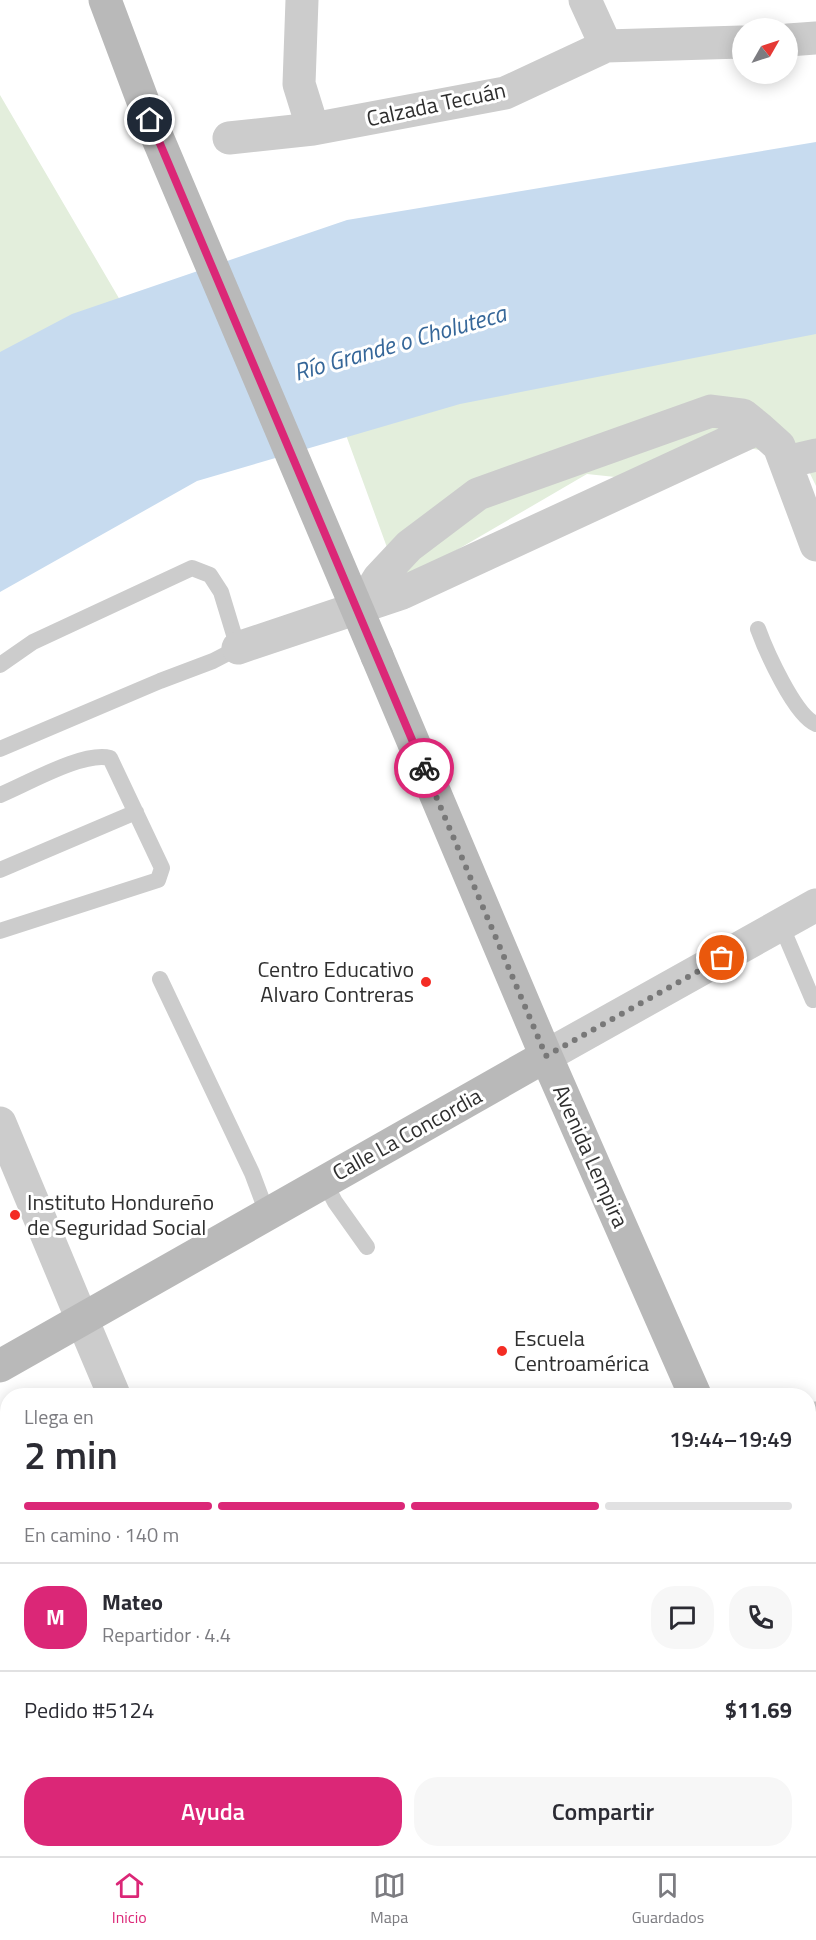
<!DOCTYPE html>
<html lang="es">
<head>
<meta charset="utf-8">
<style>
	:root { --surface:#fff; --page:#f7f7f7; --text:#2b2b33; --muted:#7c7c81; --line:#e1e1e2; --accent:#db2777 }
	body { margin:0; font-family:"Titillium Web",sans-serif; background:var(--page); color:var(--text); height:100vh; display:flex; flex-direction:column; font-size:22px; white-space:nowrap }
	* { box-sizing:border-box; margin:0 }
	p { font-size:20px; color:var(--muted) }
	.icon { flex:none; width:33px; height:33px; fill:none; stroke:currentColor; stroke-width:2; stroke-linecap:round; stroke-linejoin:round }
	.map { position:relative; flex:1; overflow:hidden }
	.details { position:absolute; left:0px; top:1388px; width:816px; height:470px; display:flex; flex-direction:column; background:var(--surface); border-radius:24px 24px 0 0; box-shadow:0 3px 15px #0003 }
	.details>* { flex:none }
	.needle { width:39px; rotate:51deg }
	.controls { position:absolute; left:732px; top:18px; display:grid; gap:12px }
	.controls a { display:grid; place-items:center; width:66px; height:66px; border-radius:50%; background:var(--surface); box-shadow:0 3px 15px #0003; font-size:30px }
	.pin { position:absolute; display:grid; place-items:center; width:51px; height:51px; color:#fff; margin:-26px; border:3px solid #fff; border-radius:50%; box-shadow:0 2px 6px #0007 }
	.courier { position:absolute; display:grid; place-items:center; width:60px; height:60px; margin:-30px; border:4px solid #db2777; border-radius:50%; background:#fff; color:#222; box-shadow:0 2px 8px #0007 }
	.headline em { font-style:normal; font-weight:600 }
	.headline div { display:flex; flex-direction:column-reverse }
	.headline { display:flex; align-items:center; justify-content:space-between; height:102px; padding:0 24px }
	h1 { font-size:39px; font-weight:600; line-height:45px }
	.bar { display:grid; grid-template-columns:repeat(4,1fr); gap:9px 6px; align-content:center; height:72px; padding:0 24px }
	.bar i { height:8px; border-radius:4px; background:var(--line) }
	.bar .on { background:var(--accent) }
	.bar p { grid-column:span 4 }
	.line { display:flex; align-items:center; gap:15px; padding:0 24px; border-top:2px solid var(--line) }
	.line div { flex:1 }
	.round { display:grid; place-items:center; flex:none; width:63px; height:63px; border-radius:24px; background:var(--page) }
	.primary-button { display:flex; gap:12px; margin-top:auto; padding:12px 24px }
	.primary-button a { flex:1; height:69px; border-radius:24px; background:var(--accent); color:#fff; font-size:24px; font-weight:600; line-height:69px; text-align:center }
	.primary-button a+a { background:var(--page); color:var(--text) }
	.tabs { display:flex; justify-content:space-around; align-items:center; height:84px; border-top:2px solid var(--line); background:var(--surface); font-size:16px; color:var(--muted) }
	.tabs a { display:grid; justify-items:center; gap:3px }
	.tabs .on { color:var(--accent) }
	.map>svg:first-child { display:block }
	.green { fill:#e3eedc }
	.water { fill:#c7dbef }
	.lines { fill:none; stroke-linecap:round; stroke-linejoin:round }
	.service { stroke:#ccc; stroke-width:16 }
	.minor { stroke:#ccc; stroke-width:33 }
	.tertiary { stroke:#ccc; stroke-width:33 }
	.secondary { stroke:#b9b9b9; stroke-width:33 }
	.secondary-bridge { stroke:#b9b9b9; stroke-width:33 }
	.done { stroke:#787878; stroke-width:6; stroke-dasharray:0 10.8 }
	.route { stroke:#db2777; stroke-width:8 }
	.poi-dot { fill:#f42c24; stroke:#fff; stroke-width:2 }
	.labels { text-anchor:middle; stroke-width:6; stroke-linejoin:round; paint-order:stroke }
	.street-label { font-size:22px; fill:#2f2f2f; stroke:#fff }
	.poi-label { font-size:22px; fill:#2f2f2f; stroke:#fff; text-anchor:start }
	.water-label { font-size:24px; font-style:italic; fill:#366799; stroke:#fff }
</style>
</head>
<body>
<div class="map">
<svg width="816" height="1856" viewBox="0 0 816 1856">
	<rect width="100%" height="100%" fill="#fff"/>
	<!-- green -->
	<path class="green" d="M0 95 151 353 0 429Z
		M816 281V486L803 459 744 447 653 481 587 474 400 583 327 383Z"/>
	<!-- water -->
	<path class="water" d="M816 142V334L460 404 197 481 0 592V352L72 314 347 220Z"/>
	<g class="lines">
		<!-- service -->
		<path class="service" d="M758 629C766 651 795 716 816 724
			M0 665 33 642 192 568 210 575 221 592 238 648 213 661 160 681 0 749
			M0 795C27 784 83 751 110 758L162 868 158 880 0 931
			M0 870 136 812
			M781 925 813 1000
			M160 979 252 1173 267 1213
			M324 1181 335 1202 367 1247"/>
		<!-- minor -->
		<path class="minor" d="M302 0 299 84 313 129
			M585 0 606 46
			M788 40 816 38
			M229 138 313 129 505 93 606 46 742 42
			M786 462 816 455
			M361 607 379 578 409 546 478 494 711 411 743 415 759 428
			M238 648 402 593 759 428 779 446 816 545
			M81 1317 114 1395
			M808 1650 816 1667
			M310 1850 313 1856"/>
		<!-- tertiary -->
		<path class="tertiary" d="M546 1056 816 905
			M0 1123 81 1317
			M808 1422 816 1418"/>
		<!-- secondary -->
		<path class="secondary" d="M105 0 150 120
			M377 656 546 1056 695 1395
			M0 1366 546 1056
			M31 1856 43 1850"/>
		<!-- secondary-bridge -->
		<path class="secondary-bridge" d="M150 120 377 656"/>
	</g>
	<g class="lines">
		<!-- done -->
		<path class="done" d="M424 768 546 1056 722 958"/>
		<!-- route -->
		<path class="route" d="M150 120 424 768"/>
	</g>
	<!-- markers -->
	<g class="poi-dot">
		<circle cx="426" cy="982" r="6"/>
		<circle cx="15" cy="1215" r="6"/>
		<circle cx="502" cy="1351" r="6"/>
	</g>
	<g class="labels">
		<!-- street labels -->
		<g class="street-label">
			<text transform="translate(436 104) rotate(-12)" y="8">Calzada Tecuán</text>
			<text transform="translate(407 1134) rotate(-29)" y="8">Calle La Concordia</text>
			<text transform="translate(591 1156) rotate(66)" y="8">Avenida Lempira</text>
		</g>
		<!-- poi labels -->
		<g class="poi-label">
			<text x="414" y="977" text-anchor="end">Centro Educativo<tspan x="414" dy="25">Alvaro Contreras</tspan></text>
			<text x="27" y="1210">Instituto Hondureño<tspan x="27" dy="25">de Seguridad Social</tspan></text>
			<text x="514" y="1346">Escuela<tspan x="514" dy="25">Centroamérica</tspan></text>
		</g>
		<!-- water labels -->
		<g class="water-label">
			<text transform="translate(400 343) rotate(-16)" y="8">Río Grande o Choluteca</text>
		</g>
	</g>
</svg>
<div class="controls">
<a><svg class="needle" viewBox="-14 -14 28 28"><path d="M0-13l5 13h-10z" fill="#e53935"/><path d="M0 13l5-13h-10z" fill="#7c7c81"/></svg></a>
</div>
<div class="pin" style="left:722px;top:958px;background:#ea580c"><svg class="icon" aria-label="bag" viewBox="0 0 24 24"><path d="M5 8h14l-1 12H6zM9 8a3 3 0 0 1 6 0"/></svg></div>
<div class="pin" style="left:150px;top:120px;background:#1f2937"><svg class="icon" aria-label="home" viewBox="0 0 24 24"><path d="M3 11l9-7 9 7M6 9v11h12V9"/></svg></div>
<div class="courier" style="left:424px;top:768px"><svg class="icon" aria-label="bike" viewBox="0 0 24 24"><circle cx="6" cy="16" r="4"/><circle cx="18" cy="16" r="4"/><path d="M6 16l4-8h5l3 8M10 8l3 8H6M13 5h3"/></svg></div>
<section class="details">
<div class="headline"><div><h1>2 min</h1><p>Llega en</p></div><em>19:44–19:49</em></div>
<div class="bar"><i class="on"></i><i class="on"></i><i class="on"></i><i></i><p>En camino · 140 m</p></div>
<div class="line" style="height:108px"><b class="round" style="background:var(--accent);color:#fff">M</b><div><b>Mateo</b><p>Repartidor · 4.4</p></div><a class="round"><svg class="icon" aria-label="chat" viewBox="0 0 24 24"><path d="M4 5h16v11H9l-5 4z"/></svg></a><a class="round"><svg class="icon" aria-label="phone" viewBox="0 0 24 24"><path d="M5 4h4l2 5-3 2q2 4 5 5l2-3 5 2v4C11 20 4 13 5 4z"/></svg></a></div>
<div class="line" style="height:78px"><div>Pedido #5124</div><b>$11.69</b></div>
<div class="primary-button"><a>Ayuda</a><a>Compartir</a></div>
</section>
</div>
<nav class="tabs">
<a class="on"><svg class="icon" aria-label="home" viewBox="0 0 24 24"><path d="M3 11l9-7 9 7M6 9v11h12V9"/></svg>Inicio</a>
<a><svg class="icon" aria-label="map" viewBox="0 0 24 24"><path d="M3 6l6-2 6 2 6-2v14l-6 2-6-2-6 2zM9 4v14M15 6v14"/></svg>Mapa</a>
<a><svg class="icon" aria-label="saved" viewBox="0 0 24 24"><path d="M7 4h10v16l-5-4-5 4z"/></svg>Guardados</a>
</nav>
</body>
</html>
